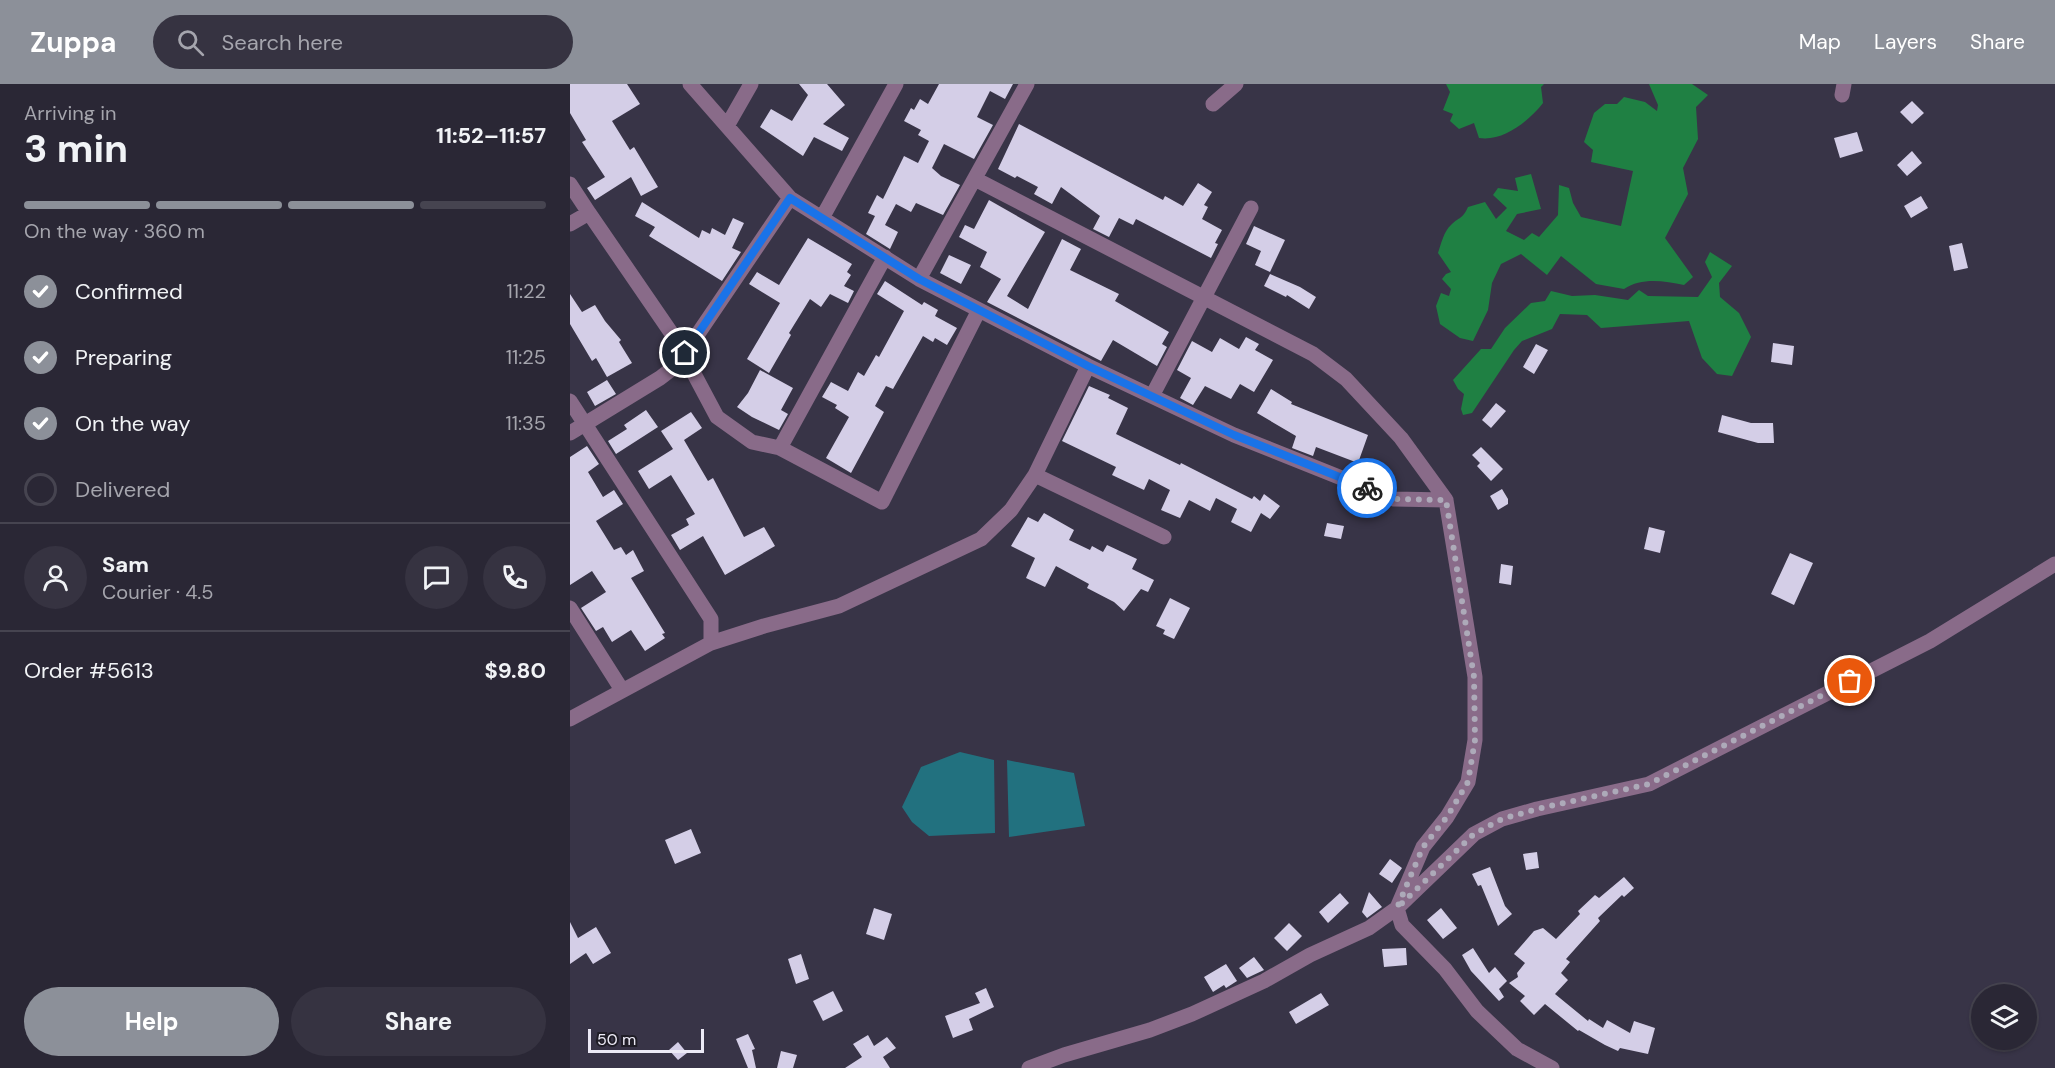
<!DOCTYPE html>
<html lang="en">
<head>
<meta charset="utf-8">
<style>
	:root { --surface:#2a2735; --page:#363341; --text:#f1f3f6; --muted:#a5a5ad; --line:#464450; --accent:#8c9099 }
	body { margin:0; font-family:"DM Sans",sans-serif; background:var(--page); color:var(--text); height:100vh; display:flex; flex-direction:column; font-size:22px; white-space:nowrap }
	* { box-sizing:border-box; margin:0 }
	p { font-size:20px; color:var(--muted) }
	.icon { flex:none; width:33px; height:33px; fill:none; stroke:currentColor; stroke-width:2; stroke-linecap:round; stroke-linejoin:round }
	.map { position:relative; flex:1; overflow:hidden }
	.sheet { display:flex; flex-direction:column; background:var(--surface); width:570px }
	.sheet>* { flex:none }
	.fabs { position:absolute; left:1401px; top:900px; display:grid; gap:12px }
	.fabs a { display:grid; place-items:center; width:66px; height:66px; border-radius:50%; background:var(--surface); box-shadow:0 2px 4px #0004,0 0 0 2px var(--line); font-size:30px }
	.scale { position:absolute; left:18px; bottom:15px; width:116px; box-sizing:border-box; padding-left:6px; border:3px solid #eceaf6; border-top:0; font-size:16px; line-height:21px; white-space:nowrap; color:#eceaf6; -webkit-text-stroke:4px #1f1d26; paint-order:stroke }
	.pin { position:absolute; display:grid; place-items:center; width:51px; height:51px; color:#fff; margin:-26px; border:3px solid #fff; border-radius:50%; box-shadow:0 2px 6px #0007 }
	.courier { position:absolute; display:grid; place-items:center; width:60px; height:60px; margin:-30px; border:4px solid #1a73e8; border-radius:50%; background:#fff; color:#222; box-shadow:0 2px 8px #0007 }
	.summary em { font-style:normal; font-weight:700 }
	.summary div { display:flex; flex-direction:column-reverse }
	.summary { display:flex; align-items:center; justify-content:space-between; height:102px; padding:0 24px }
	h1 { font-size:39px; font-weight:700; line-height:45px }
	.bar { display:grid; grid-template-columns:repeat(4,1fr); gap:9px 6px; align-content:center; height:72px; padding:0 24px }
	.bar i { height:8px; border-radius:4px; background:var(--line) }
	.bar .selected { background:var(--accent) }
	.bar p { grid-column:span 4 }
	.line { display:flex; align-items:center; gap:15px; padding:0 24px; border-top:2px solid var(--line) }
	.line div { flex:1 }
	.round { display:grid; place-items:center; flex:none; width:63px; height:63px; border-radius:32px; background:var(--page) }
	ol { padding:0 24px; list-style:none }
	li { display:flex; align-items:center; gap:18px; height:66px }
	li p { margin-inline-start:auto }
	li .icon { padding:6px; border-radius:50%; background:var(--accent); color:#fff; stroke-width:4 }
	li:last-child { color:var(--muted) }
	li i { width:33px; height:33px; border:3px solid var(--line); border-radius:50% }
	.button { display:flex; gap:12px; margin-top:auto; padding:12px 24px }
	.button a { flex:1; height:69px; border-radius:36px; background:var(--accent); color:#fff; font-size:24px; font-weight:700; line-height:69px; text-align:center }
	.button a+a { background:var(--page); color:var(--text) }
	header { display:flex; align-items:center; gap:36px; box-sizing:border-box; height:84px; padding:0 30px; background:var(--accent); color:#fff }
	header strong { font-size:28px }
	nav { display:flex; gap:33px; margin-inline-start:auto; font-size:21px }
	.search { width:420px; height:54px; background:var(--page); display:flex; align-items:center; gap:15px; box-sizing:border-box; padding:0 21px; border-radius:33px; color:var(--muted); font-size:22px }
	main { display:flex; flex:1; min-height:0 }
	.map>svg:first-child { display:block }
	.forest { fill:#1f8043 }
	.water { fill:#22717f }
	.building { fill:#d4cee7 }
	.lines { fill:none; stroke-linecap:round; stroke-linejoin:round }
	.minor { stroke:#896b89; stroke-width:15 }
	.done { stroke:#adaab9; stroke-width:6; stroke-dasharray:0 10.8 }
	.route { stroke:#1a73e8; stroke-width:8 }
</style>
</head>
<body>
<header>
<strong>Zuppa</strong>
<div class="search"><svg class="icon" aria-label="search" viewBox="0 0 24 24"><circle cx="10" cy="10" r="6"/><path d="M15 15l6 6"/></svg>Search here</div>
<nav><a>Map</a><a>Layers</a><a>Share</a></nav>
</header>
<main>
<section class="sheet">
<div class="summary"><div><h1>3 min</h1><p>Arriving in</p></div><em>11:52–11:57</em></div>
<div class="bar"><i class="selected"></i><i class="selected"></i><i class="selected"></i><i></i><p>On the way · 360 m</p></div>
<ol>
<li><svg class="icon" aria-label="check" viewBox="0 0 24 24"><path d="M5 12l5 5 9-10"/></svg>Confirmed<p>11:22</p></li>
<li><svg class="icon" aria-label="check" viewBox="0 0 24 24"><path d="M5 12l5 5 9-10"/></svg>Preparing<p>11:25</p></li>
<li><svg class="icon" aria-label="check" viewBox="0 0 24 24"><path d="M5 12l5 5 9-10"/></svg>On the way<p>11:35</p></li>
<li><i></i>Delivered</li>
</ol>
<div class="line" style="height:108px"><a class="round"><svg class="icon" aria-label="person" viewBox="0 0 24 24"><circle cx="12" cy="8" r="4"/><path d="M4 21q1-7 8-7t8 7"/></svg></a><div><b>Sam</b><p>Courier · 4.5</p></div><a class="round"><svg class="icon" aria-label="chat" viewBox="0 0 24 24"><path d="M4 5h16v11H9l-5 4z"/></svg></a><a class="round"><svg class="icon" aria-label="phone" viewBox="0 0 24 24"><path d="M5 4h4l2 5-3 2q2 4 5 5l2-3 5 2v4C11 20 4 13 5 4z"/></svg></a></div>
<div class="line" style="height:78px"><div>Order #5613</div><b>$9.80</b></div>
<div class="button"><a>Help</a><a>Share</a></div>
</section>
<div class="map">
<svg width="1485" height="984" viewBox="0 0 1485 984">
	<rect width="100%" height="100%" fill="#383447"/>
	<!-- forest -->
	<path class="forest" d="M876 0H974L971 3 973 19C959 37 933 58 909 54L904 39 889 45 880 37 883 30 873 26 880 8Z
		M1079 0H1122L1138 11 1126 23 1128 55 1113 84 1118 110 1095 154 1123 193 1114 201C1094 197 1072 193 1054 205L1026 200 991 172 977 191 951 170 931 180 922 199 918 226 903 257 890 254 870 240 866 222 871 209 879 212 881 205 872 195 876 190 881 188 868 169C871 160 874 147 881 141 890 132 892 136 898 123L915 118 926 135 937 124 923 111 928 104 948 107 945 94 961 90 971 125 947 130 936 147 954 156 962 149 969 153 988 131 989 101 999 104 1003 119 1011 133 1051 142 1063 87 1021 78 1023 66 1014 58 1024 29 1035 20H1047L1054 13 1075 18 1087 27 1088 21Z
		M1140 168 1162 182 1149 199 1150 213 1169 229 1181 253 1162 292 1147 290 1132 274 1119 237 1031 244 1017 231 990 230 982 245 952 257 944 266 902 329 893 331 891 325 894 310 888 305 883 296 911 265H921L935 244 961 219 975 217 981 207 1002 212 1025 211 1058 216 1069 206 1078 212 1128 213 1142 193 1135 178Z"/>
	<!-- water -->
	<path class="water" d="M390 668 424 676 425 749 359 752 342 738 332 723 351 683Z
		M437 676 504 689 515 742 439 753Z"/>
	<!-- building -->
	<path class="building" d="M0 0H57L70 20 42 37 60 66 64 63 88 103 71 112 61 93 25 116 17 104 35 93 12 58 16 56 0 29Z
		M229 0H257L275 21 253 40 279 54 272 67 244 53 233 72 190 43 201 25 222 37 238 11Z
		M369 0H443L435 15 420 7 407 33 423 41 404 75 374 60 362 84 371 92 390 101 373 131 346 119 341 128 326 120 315 141 328 148 320 165 296 150 305 132 298 129 307 111 313 115 334 72 348 79 359 57 348 51 351 46 334 37 341 24 344 26 350 15 358 20Z
		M1342 17 1354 29 1342 40 1330 28Z
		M449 40 593 116 595 112 613 122 628 99 642 108 634 121 638 123 632 135 652 146 645 159 648 160 641 174 566 135 563 141 549 134 539 153 523 145 530 132 491 103 482 120 464 110 468 103 447 92 445 94 428 85Z
		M1287 48 1293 67 1270 74 1264 54Z
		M1342 67 1352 79 1337 92 1327 81Z
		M1351 112 1358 124 1341 134 1334 122Z
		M419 116 475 148 437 212 458 225 492 155 511 165 500 186 549 210 545 217 599 248 592 260 597 263 587 282 543 256 531 277 417 218 431 195 410 183 417 168 389 153 395 141 404 145Z
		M72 118 129 154 132 146 140 150 142 144 155 151 163 134 174 139 162 164 171 168 152 197 79 152 85 143 65 132Z
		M684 142 715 156 700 188 685 181 691 167 676 160Z
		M238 154 282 180 277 188 281 191 274 202 284 207 278 219 260 210 251 223 240 215 219 249 221 251 199 289 177 275 210 219 179 200 187 188 209 201Z
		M1392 159 1398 184 1384 187 1379 162Z
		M379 171 401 181 391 200 370 189Z
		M700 190 730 203 746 213 739 225 717 211 716 213 694 202Z
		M315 197 352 221 354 218 368 226 365 232 387 244 377 261 365 254 363 258 353 252 323 305 316 302 305 322 314 328 281 389 256 374 279 333 265 324 267 321 252 313 261 298 278 307 288 288 294 292 306 271 309 273 334 227 307 210Z
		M0 210 12 228 25 221 35 237 51 256 49 258 62 279 37 293 26 274 22 277 0 240Z
		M676 253 689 260 685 266 703 276 684 308 670 300 661 315 635 302 623 321 610 314 621 294 607 286 622 257 642 268 650 254 669 265Z
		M1203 259 1224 262 1222 281 1201 278Z
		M966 260 978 266 964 290 953 283Z
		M190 286 223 304 211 326 218 330 209 346 182 333 167 323 178 309Z
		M37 296 46 310 25 322 17 308Z
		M519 302 540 311 538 314 558 324 546 350 610 381 611 379 682 415 684 412 690 417 694 410 710 422 700 435 691 429 681 448 661 438 667 425 646 414 640 427 619 416 610 434 591 426 600 406 579 395 574 406 542 391 546 383 492 357Z
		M701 305 722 318 721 320 798 351 788 379 746 363 743 372 722 364 726 352 687 329Z
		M926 319 936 327 921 344 912 336Z
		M76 326 88 343 46 370 38 357 57 345 54 341Z
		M121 328 132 344 114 356 138 397 143 394 174 453 194 443 205 462 155 491 133 452 110 466 101 451 119 441 116 435 125 430 101 391 79 405 68 387 103 365 91 347Z
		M1152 331 1181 339H1203L1204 359H1188L1148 348Z
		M17 362 29 380 18 388 33 413 44 406 53 420 26 437 44 466 51 463 56 471 63 466 74 487 61 494 95 549 92 550 95 554 75 567 61 546 42 558 33 543 26 547 11 524 36 508 22 487 0 501V373Z
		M911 363 933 385 921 397 907 382 910 379 902 371Z
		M932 405 938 415V420L928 426 920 412Z
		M474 429 504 446 499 456 520 466 522 462 533 468 537 461 567 475 562 485 584 496 578 508 571 505 554 527 544 518 517 504 519 500 486 482 475 503 456 494 465 474 441 462 458 433 468 438Z
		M757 439 774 442 771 455 754 452Z
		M1079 443 1095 447 1090 469 1074 465Z
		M1220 469 1243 479 1224 521 1201 510Z
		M931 480 943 482 941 501 929 499Z
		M600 514 620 524 604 555 593 550 595 546 586 542Z
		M121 745 131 769 105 780 95 756Z
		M967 768 969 784 956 786 953 770Z
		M820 775 832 784 822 799 809 790Z
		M920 783 935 822 942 830 928 842 911 801 908 802 902 790Z
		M1054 793 1064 804 1054 813 1052 811 1028 834 1030 837 996 875 1000 878 991 889 998 896 985 910 1018 937 1019 935 1033 944 1037 936 1060 949 1064 937 1085 944 1078 970 1050 964 1048 967 1035 961 1009 946 1008 947 975 920 964 931 950 917 955 912 939 899 948 893 947 889 955 879 944 870 964 847 973 844 986 855 1010 830 1008 827 1025 811 1029 814Z
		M799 808 812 823 797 834 792 828Z
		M770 809 779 819 758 839 749 828Z
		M304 824 322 830 314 856 296 850Z
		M871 824 887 844 873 855 857 836Z
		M0 838 8 854 26 843 41 869 23 880 16 869 0 880Z
		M719 839 732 852 717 867 704 854Z
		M836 864 837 881 814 883 812 865Z
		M903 864 919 889 925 883 937 897 929 905 934 913 929 917 901 887 892 871Z
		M231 870 239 895 226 900 218 875Z
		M684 873 694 886 677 894 669 884Z
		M656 880 667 897 656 904 654 901 643 908 634 893Z
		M416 904 424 923 399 935 403 946 383 954 375 932 410 919 405 909Z
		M263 907 273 927 253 937 243 917Z
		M751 909 759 921 726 940 719 928Z
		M178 950 185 965 182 966 186 984H178L166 955Z
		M298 951 304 962 317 953 326 964 313 973 320 984H275L292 973 283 960Z
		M108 958 117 969 108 976 99 966Z
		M211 967 227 971 223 984H207Z"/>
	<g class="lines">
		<!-- minor -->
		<path class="minor" d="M120 0 220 114 349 195 518 282 664 351 824 415 876 416 905 593V656L898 698 877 733 853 763 827 824 832 841 875 885 907 927 947 965 982 984
			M1272 11 1274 0
			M643 20 666 0
			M157 42 181 0
			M405 95 743 270 776 295 831 354 876 416
			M0 100 19 129 0 140
			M19 129 115 269 122 286 147 333 182 358 210 364 315 173
			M252 134 326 0
			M349 195 457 0
			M582 312 681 124
			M0 317 141 535V559
			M0 349 90 294 103 284 115 269 220 114
			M210 364 312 418 409 226
			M465 391 594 453
			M0 524 52 606
			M0 635 141 559 194 542 269 522 411 455 441 426 465 391 518 282
			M459 984 494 971 580 946 622 930 694 897 740 871 799 844 827 824 904 750 932 735 967 725 1079 700 1360 557 1485 480"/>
	</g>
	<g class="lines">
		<!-- done -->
		<path class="done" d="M797 404 824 415 876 416 904 593 905 656 898 698 877 733 853 763 827 824 904 750 932 735 967 725 1079 700 1280 597"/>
		<!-- route -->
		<path class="route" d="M115 269 220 114 349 195 518 282 664 351 797 404"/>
	</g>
</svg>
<div class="fabs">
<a><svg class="icon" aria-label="layers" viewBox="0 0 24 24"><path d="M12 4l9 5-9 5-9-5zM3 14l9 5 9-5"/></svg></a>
</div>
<div class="scale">50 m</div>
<div class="pin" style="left:1280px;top:597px;background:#ea580c"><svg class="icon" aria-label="bag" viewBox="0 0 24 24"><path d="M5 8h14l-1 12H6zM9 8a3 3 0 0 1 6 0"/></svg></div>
<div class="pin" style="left:115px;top:269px;background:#1f2937"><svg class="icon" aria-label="home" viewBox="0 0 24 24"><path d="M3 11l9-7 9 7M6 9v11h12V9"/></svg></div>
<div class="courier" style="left:797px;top:404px"><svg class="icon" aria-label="bike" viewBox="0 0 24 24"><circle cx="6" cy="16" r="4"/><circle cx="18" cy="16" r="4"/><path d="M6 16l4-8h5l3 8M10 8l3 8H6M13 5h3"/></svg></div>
</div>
</main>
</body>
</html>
